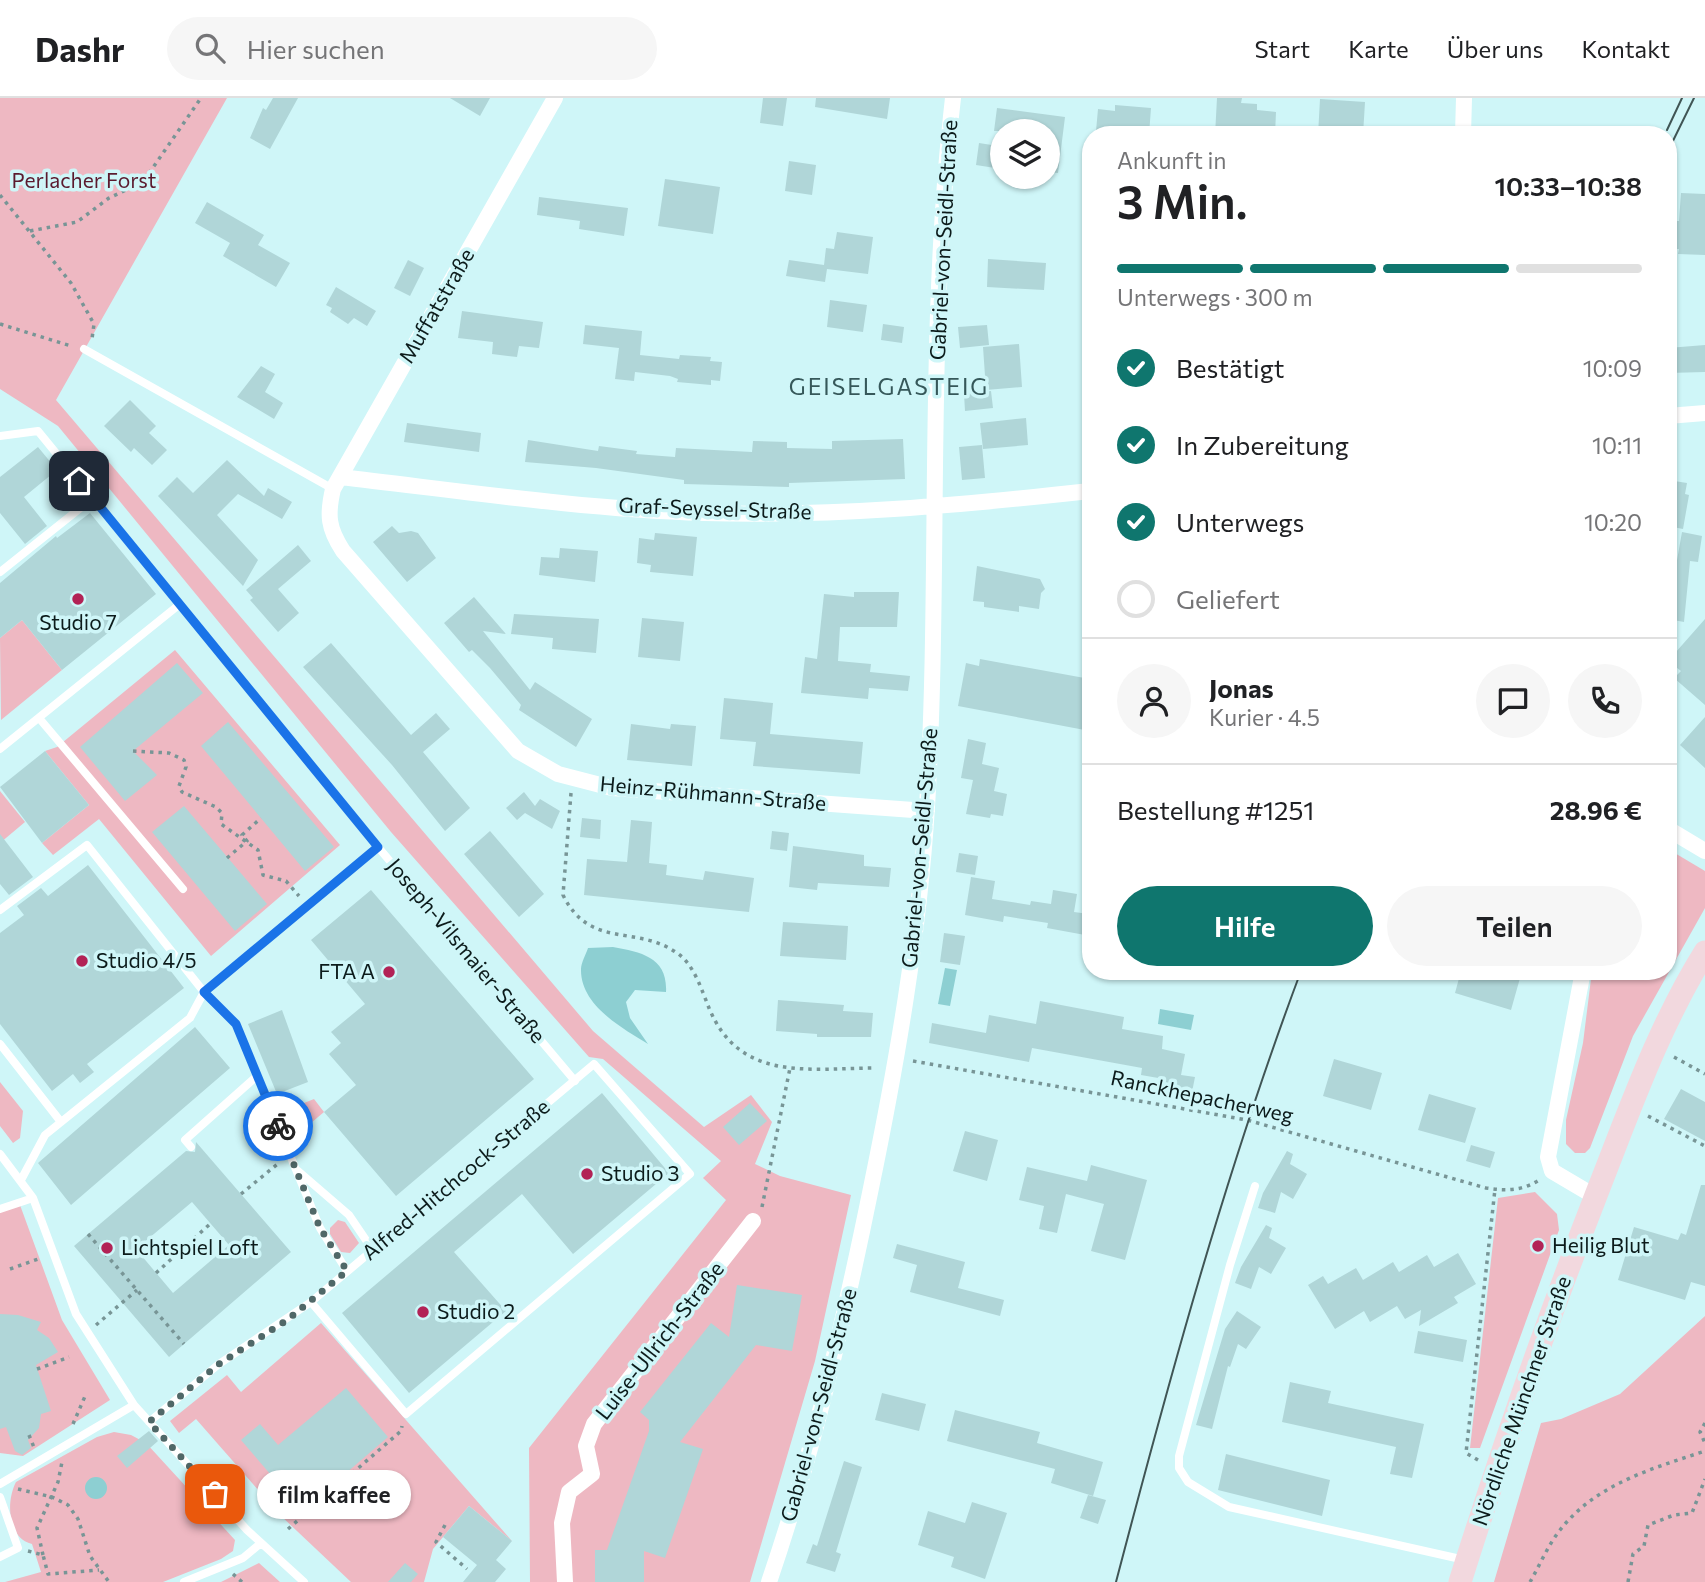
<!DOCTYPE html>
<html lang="de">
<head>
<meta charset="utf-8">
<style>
	:root { --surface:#fff; --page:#f6f6f6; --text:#202124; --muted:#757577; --line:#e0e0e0; --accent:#0f766e }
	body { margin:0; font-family:Commissioner,sans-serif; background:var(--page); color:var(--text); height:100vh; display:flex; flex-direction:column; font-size:26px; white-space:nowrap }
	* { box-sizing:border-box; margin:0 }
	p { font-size:23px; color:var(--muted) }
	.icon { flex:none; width:38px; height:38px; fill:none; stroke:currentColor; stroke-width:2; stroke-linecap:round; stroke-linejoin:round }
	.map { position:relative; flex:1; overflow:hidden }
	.panel { position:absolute; left:1082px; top:28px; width:595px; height:854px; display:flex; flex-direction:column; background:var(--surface); border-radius:28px; box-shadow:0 2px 5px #0004 }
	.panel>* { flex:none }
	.buttons { position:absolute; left:990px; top:21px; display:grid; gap:14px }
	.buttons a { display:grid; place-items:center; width:70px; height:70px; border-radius:50%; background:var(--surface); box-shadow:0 2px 5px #0004; font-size:35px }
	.pin { position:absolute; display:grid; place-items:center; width:60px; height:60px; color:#fff; margin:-30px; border-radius:14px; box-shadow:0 4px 10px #0006 }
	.courier { position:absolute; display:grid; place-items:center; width:70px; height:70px; margin:-35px; border:5px solid #1a73e8; border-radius:50%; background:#fff; color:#222; box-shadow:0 2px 9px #0007 }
	.bubble { position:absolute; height:49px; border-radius:24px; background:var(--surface); box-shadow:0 2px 5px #0004; font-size:23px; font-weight:600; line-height:49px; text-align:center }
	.overview em { font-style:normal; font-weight:600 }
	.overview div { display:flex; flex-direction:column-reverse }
	.overview { display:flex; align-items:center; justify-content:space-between; height:119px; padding:0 35px }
	h1 { font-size:46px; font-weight:600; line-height:52px }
	.bar { display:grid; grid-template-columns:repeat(4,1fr); gap:10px 7px; align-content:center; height:84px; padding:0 35px }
	.bar i { height:9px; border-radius:5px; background:var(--line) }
	.bar .selected { background:var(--accent) }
	.bar p { grid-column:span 4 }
	.line { display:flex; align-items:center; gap:18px; padding:0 35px; border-top:2px solid var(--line) }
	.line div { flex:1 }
	.round { display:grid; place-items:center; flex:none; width:74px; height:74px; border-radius:37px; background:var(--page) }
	ol { padding:0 35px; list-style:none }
	li { display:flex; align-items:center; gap:21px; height:77px }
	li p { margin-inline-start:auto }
	li .icon { padding:7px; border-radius:50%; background:var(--accent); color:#fff; stroke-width:4 }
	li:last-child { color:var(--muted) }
	li i { width:38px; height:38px; border:4px solid var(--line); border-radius:50% }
	.cta { display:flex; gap:14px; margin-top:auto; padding:14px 35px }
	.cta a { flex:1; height:80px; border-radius:42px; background:var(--accent); color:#fff; font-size:28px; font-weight:600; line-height:80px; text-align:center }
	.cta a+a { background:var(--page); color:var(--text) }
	header { display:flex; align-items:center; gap:42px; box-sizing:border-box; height:98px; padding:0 35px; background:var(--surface); border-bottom:2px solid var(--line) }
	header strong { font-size:33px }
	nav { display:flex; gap:38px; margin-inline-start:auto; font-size:24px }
	.search { width:490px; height:63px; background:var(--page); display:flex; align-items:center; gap:18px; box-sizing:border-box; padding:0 24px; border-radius:38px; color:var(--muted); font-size:26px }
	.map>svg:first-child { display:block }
	.green { fill:#eeb8c2 }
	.water { fill:#8dcfd2 }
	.building { fill:#b0d6d8; fill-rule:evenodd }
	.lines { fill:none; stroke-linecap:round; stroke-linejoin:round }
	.path { stroke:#789596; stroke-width:3.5; stroke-dasharray:3.5 5; stroke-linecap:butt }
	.service { stroke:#fff; stroke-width:8 }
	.minor { stroke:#fff; stroke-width:16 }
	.secondary { stroke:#f2d8de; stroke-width:23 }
	.tram { stroke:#405555; stroke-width:2 }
	.done { stroke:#506868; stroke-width:7; stroke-dasharray:0 12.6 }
	.route { stroke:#1a73e8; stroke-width:9 }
	.poi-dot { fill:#b22356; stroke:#cff6f8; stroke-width:2.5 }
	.labels { text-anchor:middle; stroke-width:7; stroke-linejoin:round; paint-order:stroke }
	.park-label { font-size:21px; fill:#5b1a2e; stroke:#cff6f8 }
	.street-label { font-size:21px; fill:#0c1b1b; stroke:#cff6f8 }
	.poi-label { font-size:21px; fill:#0c1b1b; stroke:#cff6f8; text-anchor:start }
	.neighbourhood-label { font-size:23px; letter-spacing:2px; fill:#36585a; stroke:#cff6f8 }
</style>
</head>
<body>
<header>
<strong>Dashr</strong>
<div class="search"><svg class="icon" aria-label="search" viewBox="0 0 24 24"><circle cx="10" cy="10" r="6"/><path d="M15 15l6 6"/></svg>Hier suchen</div>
<nav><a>Start</a><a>Karte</a><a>Über uns</a><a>Kontakt</a></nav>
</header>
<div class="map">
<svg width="1705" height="1484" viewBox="0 0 1705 1484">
	<rect width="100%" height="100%" fill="#cff6f8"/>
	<!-- green -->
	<path class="green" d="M0 0H227L56 302 593 933 704 1029 751 997 772 1024 755 1066 780 1078 851 1097 815 1263 750 1484H530L529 1350 726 1102 703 1080 721 1063 603 961 589 959 391 734 58 328 0 291Z
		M22 522 62 572 1 622 0 540Z
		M175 552 340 747 211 858 99 721 53 757 42 745 89 707 45 653 57 649Z
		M0 693 25 724 0 745Z
		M1668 751 1705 773V810L1633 938 1590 1050 1585 1055H1575L1566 1046V1022L1583 945 1592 873H1668Z
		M0 984 23 1013 20 1040 13 1045 0 1028Z
		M314 1001 324 1014 298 1036 284 1013Z
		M1535 1094 1557 1116 1559 1132 1480 1350H1470L1498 1100Z
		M20 1107 62 1222 110 1302 23 1358 0 1355V1114Z
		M338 1122 345 1124 359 1145 350 1155 341 1154 330 1136V1130Z
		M1705 1218V1484H1494L1541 1325 1561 1321 1620 1296Z
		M321 1225 512 1443 469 1408 433 1451 424 1484H351L280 1417 196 1321 179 1335 170 1323 227 1277 241 1294Z
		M114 1334 131 1337 146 1345 235 1442 233 1453 221 1461 163 1484H5L41 1474 32 1446C7 1440 6 1403 16 1384L97 1339Z
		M259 1465 280 1484H221Z"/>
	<!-- water -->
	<path class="water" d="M613 849C642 854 668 860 666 894L635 892 626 904 630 920 648 946C622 930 580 907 581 871 581 865 586 856 588 850Z
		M945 870 957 872 950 908 938 906Z
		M1160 911 1194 917 1191 932 1158 926Z
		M85 1390a11 11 0 1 1 22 0a11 11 0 1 1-22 0Z"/>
	<!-- building -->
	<path class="building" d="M273 0H298L270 51 250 40 263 10 266 12Z
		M450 0H490L480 18Z
		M763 0H787L783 28 760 25Z
		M816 0H890L887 21 815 9Z
		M1217 0H1242L1241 5 1257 6V12L1276 14 1275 37H1215Z
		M1320 1 1365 4 1363 37H1318Z
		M1115 7 1151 10 1149 37 1096 33 1098 11 1115 13Z
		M997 10 1065 19 1058 75 1048 74V33H994Z
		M979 45 998 48 995 70 976 67Z
		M789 63 816 67 812 97 785 93Z
		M665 81 720 89 713 136 658 128Z
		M1681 95 1705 96V157L1678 156 1679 151H1668V123H1679Z
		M539 99 628 110 624 138 579 131 580 123 537 117Z
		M207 104 264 137 258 147 290 165 276 189 223 158 230 145 195 125Z
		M837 134 873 139 868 176 827 171 825 184 786 178 789 162 824 167 826 150 834 151Z
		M988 161 1046 165 1044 192 987 189Z
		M408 162 424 170 410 198 394 190Z
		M336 189 376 213 367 228 354 220 348 226 330 214 332 210 326 207Z
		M830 202 867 207 863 234 827 229Z
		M462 213 543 224 539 250 519 248 517 259 492 256 493 244 458 240Z
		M883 226 904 229 902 245 881 242Z
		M585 227 642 233 640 257 679 261 680 257 711 259 710 263 722 264 720 283 711 282V287L677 284 678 281 670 278 635 274 634 283 615 281 619 250 583 246Z
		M987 227 989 247 960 250 958 229Z
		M1019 246 1022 289 986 292 983 249Z
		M1705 247V274L1668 275V250Z
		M261 268 275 276 265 294 283 305 274 321 237 299Z
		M991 293 993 310 965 313 964 296Z
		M130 302 156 328 149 335 167 352 152 367 134 350 131 354 104 328Z
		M1026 320 1028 347 983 351 980 325Z
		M407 325 481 335 479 354 404 344Z
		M903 341 905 381 789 385V389L684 386V382L596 370 525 364 528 342 598 353 599 348 637 353 636 356 675 359 676 350 752 354 753 343 787 344V350L832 351V343Z
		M982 347 985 380 962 382 959 349Z
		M38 349 57 372 24 399 47 428 25 446 0 415V379Z
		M227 362 264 398 268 390 292 404 282 421 238 396 217 417 258 462 243 488 158 398 177 379 193 395Z
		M1668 382 1687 385 1685 396 1689 397 1683 431 1668 428Z
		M90 415 156 496 62 572 22 522 0 540V485L56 438 57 440Z
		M392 428 399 435 411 433 418 435 436 460 407 484 373 444Z
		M1682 434 1702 438 1698 464 1690 463 1684 524 1668 521V485H1673Z
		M655 435 697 439 693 478 650 474 651 467 637 465 639 440 654 442Z
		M298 447 311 463 278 491 299 515 278 534 250 502 253 500 246 492Z
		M560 450 598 453 595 484 539 477 541 459 559 460Z
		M977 468 1040 481 1045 491 1041 495 1039 511 1019 508V514L984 509V504L973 503Z
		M854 494H899L897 529H840L838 563 871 566 870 574 910 578 908 593 869 590 868 601 801 595 805 559 817 561 824 496 854 499Z
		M474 499 506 536 483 533 530 592 535 584 592 621 576 649 519 612 521 607 490 570 472 552 469 554 444 525Z
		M514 516 599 521 596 555 552 551 553 540 511 536Z
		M642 520 684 524 680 563 638 559Z
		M1705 521V607L1674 580 1681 573 1668 563Z
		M331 545 411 637 436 615 450 631 423 654 470 710 445 733 392 667 303 569Z
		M980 561 1090 581V633L958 608 966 565 979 568Z
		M177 565 203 595 133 653 157 677 125 703 80 649Z
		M724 600 773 605 770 636 863 644 860 676 753 668 756 644 720 641Z
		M1705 619V670L1680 647Z
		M228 624 334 749 305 773 201 648Z
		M631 626 670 631 671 626 696 628 692 668 627 662Z
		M968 641 986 645 982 666 999 670 994 693 1007 696 1003 718 991 716 990 720 966 716 973 682 961 680Z
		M45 653 89 707 42 745 0 689Z
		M524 694 535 708 540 701 560 713 552 731 525 715 517 722 506 710Z
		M184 708 267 806 235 833 152 734Z
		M582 720 601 722 600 741 580 739Z
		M631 722 652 724 649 765 667 767 666 777 703 782 705 773 754 780 749 814 584 797 587 761 627 764Z
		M490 733 544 796 519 819 464 756Z
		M772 733 789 735 787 753 770 751Z
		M0 736 33 779 9 797 0 786Z
		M793 748 864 757V768L891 770 889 789 818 785 817 792 789 789Z
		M959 755 978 758 975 777 956 774Z
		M88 767 184 890 87 966 94 974 80 985 73 976 52 993 0 926V835L24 817 17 808 41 790 48 798Z
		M971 779 995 783 992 801 1030 807 1031 803 1051 806 1053 792 1077 796 1074 814 1089 816 1085 837 1047 830 1048 825 1004 818 1003 824 965 817Z
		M371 792 534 981 396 1098 324 1014 356 987 329 956 341 945 331 934 365 906 311 842Z
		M783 824 848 828 846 862 780 858Z
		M944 835 965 838 960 867 940 864Z
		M1461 873H1522L1511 912 1455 895Z
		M778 902 844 907 843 913 873 915 871 939H817V936L776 933Z
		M1040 903 1124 919 1122 931 1163 938 1162 951 1185 956 1181 977 1195 979 1190 1004 1161 998 1164 981 1141 977 1142 970 1032 950 1029 964 929 945 932 925 986 935 989 917 1036 926Z
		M282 912 308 984 277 996 248 926Z
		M195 929 230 970 71 1107 38 1065Z
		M1334 961 1382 975 1371 1012 1323 998Z
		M1681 991 1705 1004V1043L1664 1021Z
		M602 995 669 1075 573 1156 522 1096 454 1154 506 1213 409 1295 342 1215Z
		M1429 996 1476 1010 1465 1045 1418 1032Z
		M750 1005 767 1023 739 1047 723 1029Z
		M965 1033 998 1042 987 1083 953 1073Z
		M196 1044 291 1154 169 1259 74 1148 186 1053 195 1054ZM192 1104 229 1147 173 1195 136 1151Z
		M1471 1047 1495 1054 1490 1070 1466 1063Z
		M1287 1053 1293 1056 1290 1066 1307 1076 1293 1101 1281 1094 1275 1115 1258 1110 1263 1095Z
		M1091 1067 1147 1082 1125 1162 1091 1153 1104 1106 1066 1096 1057 1135 1039 1131 1044 1108 1019 1102 1027 1069 1087 1083Z
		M1701 1087H1705V1188L1691 1184 1685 1202 1618 1182 1634 1129 1678 1142 1681 1135 1686 1137Z
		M1266 1127 1272 1130 1269 1140 1286 1150 1271 1176 1259 1169 1251 1191 1235 1185 1241 1169Z
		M897 1146 965 1164 958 1190 1004 1202 1000 1218 910 1194 917 1167 893 1160Z
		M1458 1155 1476 1186 1454 1199 1458 1205 1419 1228 1421 1212 1405 1221 1397 1208 1370 1224 1364 1213 1335 1231 1308 1187 1323 1178 1328 1186 1356 1170 1363 1182 1393 1164 1399 1174 1427 1157 1434 1169Z
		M737 1187 802 1197 792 1253 756 1247 680 1344 703 1351 665 1460 644 1453V1484H595V1452H607L649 1333V1322L640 1314 711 1225 729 1239Z
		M1237 1213 1261 1229 1246 1251 1238 1246 1230 1269 1228 1268 1212 1331 1196 1327 1225 1231Z
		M0 1216 18 1217 41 1224 37 1232 49 1240 58 1254 36 1267 51 1313 41 1316 39 1330 28 1342 31 1350 22 1357 15 1353 6 1329 0 1331Z
		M1418 1233 1467 1242 1463 1264 1414 1255Z
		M1290 1284 1331 1293 1328 1305 1424 1326 1412 1380 1390 1376 1396 1349 1282 1324Z
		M346 1290 388 1339 302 1413 241 1342 260 1326 278 1347Z
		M882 1295 926 1306 919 1333 875 1322Z
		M955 1312 1040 1334 1037 1345 1103 1364 1093 1398 1051 1385 1055 1371 947 1343Z
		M149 1333 158 1343 127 1370 117 1358Z
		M1226 1356 1330 1382 1322 1418 1218 1392Z
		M844 1363 862 1369 836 1454 841 1456 835 1474 806 1465 813 1446 817 1448Z
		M1088 1397 1106 1402 1098 1426 1080 1420Z
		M972 1404 1007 1415 985 1481 951 1469 954 1459 918 1447 928 1413 965 1425Z
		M469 1408 512 1443 496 1462 506 1471 495 1484H463L477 1467 443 1439Z
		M405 1465 418 1476 411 1484H388Z"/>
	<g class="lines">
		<!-- path -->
		<path class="path" d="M0 97 71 185 94 226 92 241
			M30 133 77 124 109 100 143 84 201 0
			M0 226 71 248
			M133 653 169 655 184 662 186 669 179 688 182 694 216 709 222 715 221 726 258 752 263 777 286 783 299 798
			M571 695 563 797C590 852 636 826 677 855 694 866 702 893 709 910 740 985 809 970 876 970
			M227 760 247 743 242 737 261 720
			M1674 959 1705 976
			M913 963 1247 1022 1486 1090C1506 1093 1522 1093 1539 1082
			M1648 1018 1705 1048
			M241 1096 280 1064
			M762 1109 790 970
			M88 1136 184 1246
			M10 1171 41 1160
			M156 1175 210 1126
			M96 1227 137 1192
			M37 1271 69 1259
			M1705 1325 1700 1334 1705 1345
			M73 1326 86 1296
			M29 1337 35 1352
			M1478 1362 1466 1355 1495 1091
			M18 1391 52 1399 68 1407 78 1421 90 1458 109 1484
			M271 1413 289 1398
			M445 1427 436 1444 467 1471
			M288 1431 401 1333 402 1328
			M28 1453 43 1457 48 1476 99 1472
			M43 1457 37 1430 58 1384 62 1364
			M233 1476 242 1484
			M1530 1484C1540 1467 1548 1447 1560 1432 1596 1386 1651 1371 1705 1353
			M1628 1484 1633 1456 1644 1448 1648 1427 1674 1417 1692 1415 1705 1381"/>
		<!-- service -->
		<path class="service" d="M84 251 333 391
			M0 338 38 333 378 749 575 983
			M0 474 93 400
			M39 620 183 791
			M0 651 180 506
			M0 812 87 747 204 894 236 926 320 1130 347 1173
			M0 946 61 1024
			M191 1049 185 1042 257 978
			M0 1056 33 1100 76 1216 134 1307 247 1432 304 1484
			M298 1073 349 1117 372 1151
			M21 1082 45 1037 190 920 204 894 378 749
			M1255 1088 1230 1167 1179 1358V1370L1188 1384 1229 1409 1465 1462
			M0 1111 33 1100
			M149 1324 219 1266 311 1204 594 966 690 1076 406 1316 311 1204
			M0 1386 134 1307
			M0 1399 18 1450 0 1459
			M184 1484 243 1460 261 1445"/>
		<!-- minor -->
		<path class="minor" d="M555 0 333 391C327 417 328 430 343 453L518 653 558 676 612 690 927 713
			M1463 37 1464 0
			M1668 318 1705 315
			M340 379C461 393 582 411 704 415 834 419 962 407 1090 393
			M1668 731 1705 753
			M1583 873 1548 1059 1552 1073 1596 1099
			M565 1484 562 1425 569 1394 592 1376 586 1348 594 1326 753 1123
			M769 1484C813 1355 844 1223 871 1090 897 964 919 837 927 709 941 473 926 235 953 0"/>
		<!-- secondary -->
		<path class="secondary" d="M1460 1484C1502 1350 1549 1218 1600 1087 1631 1008 1660 926 1705 854"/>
		<!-- tram -->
		<path class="tram" d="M1667 32 1682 0
			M1668 53 1694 0
			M1116 1484C1170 1278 1226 1073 1301 873"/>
	</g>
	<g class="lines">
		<!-- done -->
		<path class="done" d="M215 1396 149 1324 219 1266 287 1222 347 1173 320 1130 278 1028"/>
		<!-- route -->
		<path class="route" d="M79 383 378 749 204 894 236 926 278 1028"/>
	</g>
	<!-- markers -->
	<g class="poi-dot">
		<circle cx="78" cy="501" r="7"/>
		<circle cx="82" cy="863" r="7"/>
		<circle cx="389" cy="874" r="7"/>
		<circle cx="587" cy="1076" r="7"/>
		<circle cx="1538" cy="1148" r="7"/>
		<circle cx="107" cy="1150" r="7"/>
		<circle cx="423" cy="1214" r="7"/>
	</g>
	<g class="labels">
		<!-- park labels -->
		<g class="park-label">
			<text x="84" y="90">Perlacher Forst</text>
		</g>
		<!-- street labels -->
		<g class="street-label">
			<text transform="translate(944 142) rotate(-87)" y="7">Gabriel-von-Seidl-Straße</text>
			<text transform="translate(437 208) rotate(-60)" y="7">Muffatstraße</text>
			<text transform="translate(715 411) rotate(2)" y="7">Graf-Seyssel-Straße</text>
			<text transform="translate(713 696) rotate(5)" y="7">Heinz-Rühmann-Straße</text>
			<text transform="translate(920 750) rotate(-85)" y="7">Gabriel-von-Seidl-Straße</text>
			<text transform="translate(466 853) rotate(50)" y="7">Joseph-Vilsmaier-Straße</text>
			<text transform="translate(1202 999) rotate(12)" y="7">Ranckhepacherweg</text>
			<text transform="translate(456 1082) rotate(-40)" y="7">Alfred-Hitchcock-Straße</text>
			<text transform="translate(660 1243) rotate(-52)" y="7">Luise-Ullrich-Straße</text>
			<text transform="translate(1522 1303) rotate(-71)" y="7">Nördliche Münchner Straße</text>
			<text transform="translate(819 1307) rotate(-75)" y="7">Gabriel-von-Seidl-Straße</text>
		</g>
		<!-- poi labels -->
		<g class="poi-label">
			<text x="78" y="532" text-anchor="middle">Studio 7</text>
			<text x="96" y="870">Studio 4/5</text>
			<text x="375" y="881" text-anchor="end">FTA A</text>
			<text x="601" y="1083">Studio 3</text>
			<text x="1552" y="1155">Heilig Blut</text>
			<text x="121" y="1157">Lichtspiel Loft</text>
			<text x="437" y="1221">Studio 2</text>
		</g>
		<!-- neighbourhood labels -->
		<g class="neighbourhood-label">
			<text x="889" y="297">GEISELGASTEIG</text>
		</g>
	</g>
</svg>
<div class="buttons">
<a><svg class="icon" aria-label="layers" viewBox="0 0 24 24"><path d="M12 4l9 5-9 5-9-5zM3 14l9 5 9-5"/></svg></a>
</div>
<div class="pin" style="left:215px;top:1396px;background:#ea580c"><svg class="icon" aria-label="bag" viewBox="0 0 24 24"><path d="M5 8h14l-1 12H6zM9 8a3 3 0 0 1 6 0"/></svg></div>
<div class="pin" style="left:79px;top:383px;background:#1f2937"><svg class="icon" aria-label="home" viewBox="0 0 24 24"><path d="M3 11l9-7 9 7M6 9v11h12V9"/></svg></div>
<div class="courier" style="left:278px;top:1028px"><svg class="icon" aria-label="bike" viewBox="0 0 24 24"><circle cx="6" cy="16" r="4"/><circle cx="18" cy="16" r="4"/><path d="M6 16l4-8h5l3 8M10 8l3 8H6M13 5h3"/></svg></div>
<div class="bubble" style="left:257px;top:1372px;width:154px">film kaffee</div>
<section class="panel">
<div class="overview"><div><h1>3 Min.</h1><p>Ankunft in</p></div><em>10:33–10:38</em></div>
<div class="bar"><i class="selected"></i><i class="selected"></i><i class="selected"></i><i></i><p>Unterwegs · 300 m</p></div>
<ol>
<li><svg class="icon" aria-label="check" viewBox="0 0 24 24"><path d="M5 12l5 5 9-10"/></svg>Bestätigt<p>10:09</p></li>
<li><svg class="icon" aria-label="check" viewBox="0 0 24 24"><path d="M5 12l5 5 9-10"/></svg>In Zubereitung<p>10:11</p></li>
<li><svg class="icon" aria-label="check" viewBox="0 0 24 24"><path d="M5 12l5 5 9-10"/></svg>Unterwegs<p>10:20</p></li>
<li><i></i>Geliefert</li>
</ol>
<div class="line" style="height:126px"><a class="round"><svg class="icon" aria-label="person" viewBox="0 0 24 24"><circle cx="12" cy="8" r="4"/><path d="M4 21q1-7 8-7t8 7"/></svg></a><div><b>Jonas</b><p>Kurier · 4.5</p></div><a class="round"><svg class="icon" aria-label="chat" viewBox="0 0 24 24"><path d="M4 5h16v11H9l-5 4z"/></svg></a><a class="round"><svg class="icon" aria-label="phone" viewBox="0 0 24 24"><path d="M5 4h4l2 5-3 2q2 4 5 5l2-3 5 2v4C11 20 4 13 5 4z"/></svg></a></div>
<div class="line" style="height:91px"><div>Bestellung #1251</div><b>28.96 €</b></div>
<div class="cta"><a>Hilfe</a><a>Teilen</a></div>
</section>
</div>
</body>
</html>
